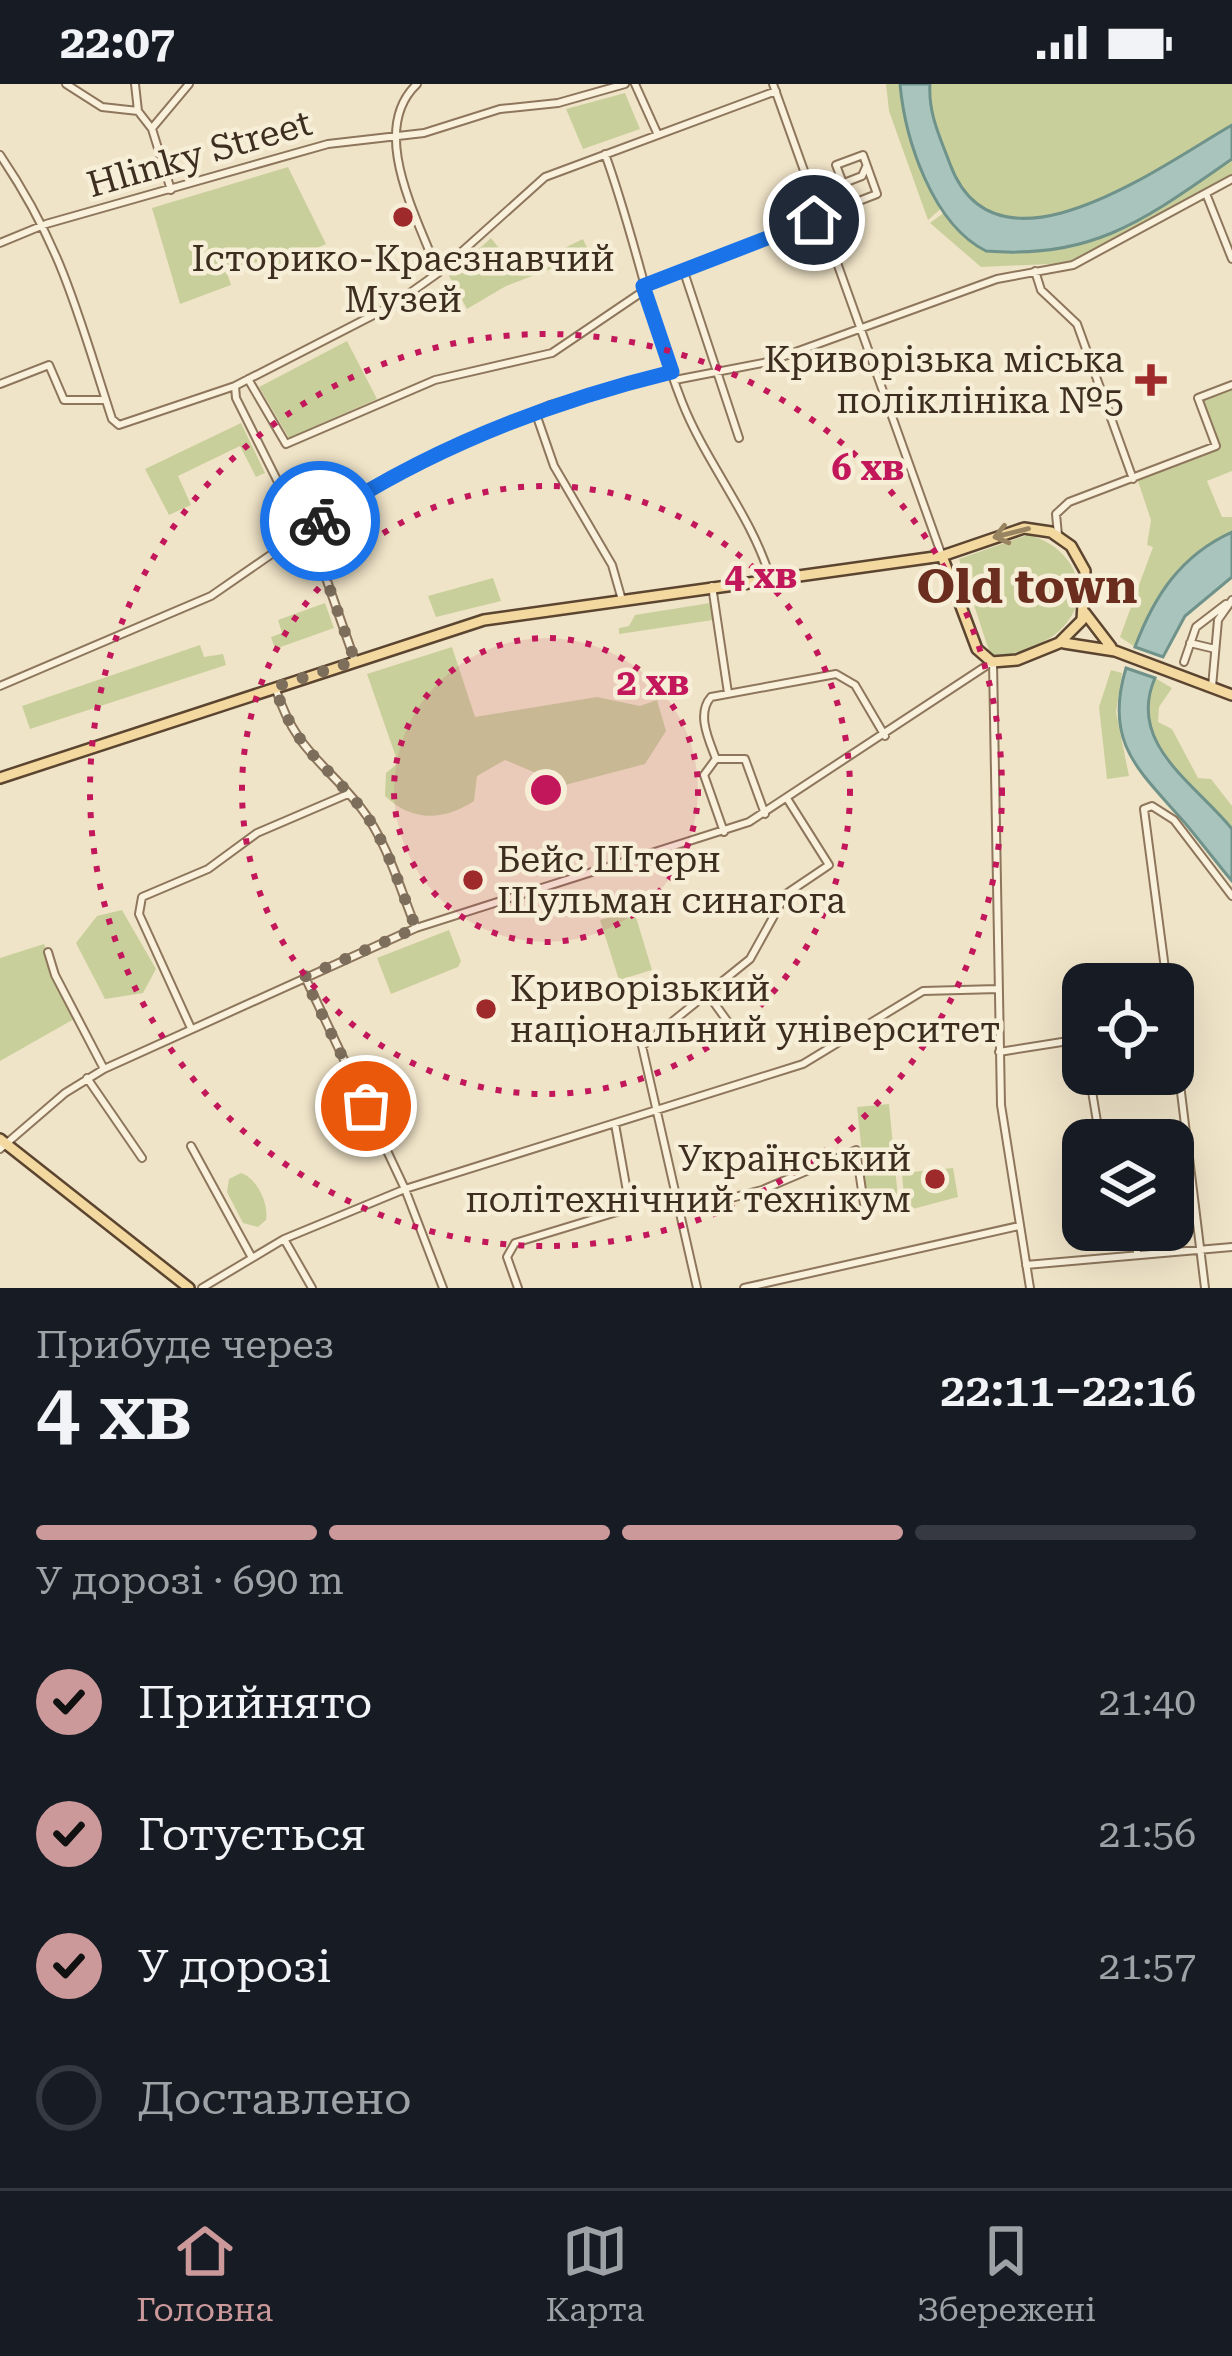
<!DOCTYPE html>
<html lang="uk">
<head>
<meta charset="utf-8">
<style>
	:root { --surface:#171b24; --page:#20242c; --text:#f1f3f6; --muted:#9ea1a6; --line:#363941; --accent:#cc999b }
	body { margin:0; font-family:"Roboto Serif",serif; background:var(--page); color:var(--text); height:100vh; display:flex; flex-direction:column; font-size:45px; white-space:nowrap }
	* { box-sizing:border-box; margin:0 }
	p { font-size:39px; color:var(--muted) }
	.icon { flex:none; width:66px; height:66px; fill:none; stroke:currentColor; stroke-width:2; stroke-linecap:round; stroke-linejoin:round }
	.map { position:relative; height:1204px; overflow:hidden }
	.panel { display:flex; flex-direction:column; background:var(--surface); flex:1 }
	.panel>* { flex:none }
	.controls { position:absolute; left:1062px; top:879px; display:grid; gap:24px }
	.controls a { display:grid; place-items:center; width:132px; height:132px; border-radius:24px; background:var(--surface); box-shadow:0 12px 48px #0002; font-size:60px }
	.pin { position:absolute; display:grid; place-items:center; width:102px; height:102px; color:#fff; margin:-51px; border:6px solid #fff; border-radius:50%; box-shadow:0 3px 12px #0007 }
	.courier { position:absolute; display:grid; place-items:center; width:120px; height:120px; margin:-60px; border:9px solid #1a73e8; border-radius:50%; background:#fff; color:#222; box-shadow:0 3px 15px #0007 }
	.head em { font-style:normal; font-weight:600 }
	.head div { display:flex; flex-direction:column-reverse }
	.head { display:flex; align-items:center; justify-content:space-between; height:204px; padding:0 36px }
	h1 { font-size:78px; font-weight:600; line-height:90px }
	.bar { display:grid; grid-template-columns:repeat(4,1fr); gap:18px 12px; align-content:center; height:144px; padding:0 36px }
	.bar i { height:15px; border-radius:9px; background:var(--line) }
	.bar .current { background:var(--accent) }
	.bar p { grid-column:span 4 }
	ol { padding:0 36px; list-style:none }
	li { display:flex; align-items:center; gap:36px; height:132px }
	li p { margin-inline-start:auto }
	li .icon { padding:12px; border-radius:50%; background:var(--accent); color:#111; stroke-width:4 }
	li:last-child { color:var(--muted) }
	li i { width:66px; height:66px; border:6px solid var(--line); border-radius:50% }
	.status { display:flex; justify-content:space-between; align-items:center; height:84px; padding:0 60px; background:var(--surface); direction:ltr }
	.status svg { height:33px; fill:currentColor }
	.dock { display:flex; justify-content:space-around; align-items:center; height:168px; border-top:3px solid var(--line); background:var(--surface); font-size:33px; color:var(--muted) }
	.dock a { display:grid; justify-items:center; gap:6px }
	.dock .current { color:var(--accent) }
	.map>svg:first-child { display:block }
	.green { fill:#c9cf9b }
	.water { fill:#a9c4bc; stroke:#6f938a; stroke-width:3 }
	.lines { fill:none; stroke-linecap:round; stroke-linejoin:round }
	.minor-casing { stroke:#8d765c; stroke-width:10 }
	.major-casing { stroke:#5b4430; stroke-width:14 }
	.minor { stroke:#faf1dc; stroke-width:6 }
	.major { stroke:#f3d9a0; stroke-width:9 }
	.oneway { stroke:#988460 }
	.done { stroke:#7c6e5b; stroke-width:12; stroke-dasharray:0 21.6 }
	.route { stroke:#1a73e8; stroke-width:15 }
	.ring { fill:none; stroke:#c2185b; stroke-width:6; stroke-dasharray:6 12 }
	.poi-dot { fill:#9e2a2b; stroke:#f7eed8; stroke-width:4.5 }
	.labels { text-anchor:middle; stroke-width:9; stroke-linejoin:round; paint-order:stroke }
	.street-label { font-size:36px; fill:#3d2e20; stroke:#f7eed8 }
	.poi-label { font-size:36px; fill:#3d2e20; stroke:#f7eed8; text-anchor:end }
	.district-label { font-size:48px; font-weight:bold; fill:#6b2e1e; stroke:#f7eed8 }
	.centre { fill:#c2185b; stroke:#f7eed8; stroke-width:6 }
	.ring-label { font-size:36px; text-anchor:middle; font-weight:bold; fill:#c2185b; stroke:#f7eed8; stroke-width:9; stroke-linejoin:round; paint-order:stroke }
</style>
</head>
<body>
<div class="status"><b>22:07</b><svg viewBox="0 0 49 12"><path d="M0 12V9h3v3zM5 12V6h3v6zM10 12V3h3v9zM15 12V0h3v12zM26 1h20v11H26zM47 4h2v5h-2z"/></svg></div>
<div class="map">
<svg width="1232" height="1204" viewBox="0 0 1232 1204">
	<rect width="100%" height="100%" fill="#f0e4c8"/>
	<!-- green -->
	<path class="green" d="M886 0H900L917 76 943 123 928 136 889 27Z
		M930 0H1232V41C1163 81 996 204 950 80 940 53 928 29 930 0Z
		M625 9 640 45 583 65 566 25Z
		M1232 75V92L1072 179 981 183 930 139 946 127 986 167C1099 178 1144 132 1232 75Z
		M288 83 326 160 279 182 274 172 227 189 231 201 180 220 152 124Z
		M491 154 517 187 583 155 590 170 506 202 467 225 449 192Z
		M347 257 377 315 289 354 259 303Z
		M1232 301V387L1207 397 1222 433H1232V448C1181 471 1156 512 1135 563L1120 553 1153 463 1147 461 1151 436 1137 394 1216 363 1198 314Z
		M241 339 265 389 256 393 240 362 178 392 191 421 169 431 145 385Z
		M1027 451C1069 459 1097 506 1064 542 1049 560 1019 569 997 573L989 567 959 475Z
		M493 494 501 517 436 533 428 512Z
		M325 519 334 544 275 565 271 553 282 549 278 536Z
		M710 519 713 536 619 550V544L629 542 635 531Z
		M200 561 204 573 223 570 226 581 30 645 22 622Z
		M452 563 475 633 597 613 640 622 657 616 666 647 645 680 565 701 505 676 477 692 474 717C443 737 412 738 385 712L386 689 398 679 367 590Z
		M1111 586 1122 589 1116 628 1129 692 1107 695 1099 623Z
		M1155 594 1172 604 1159 623 1158 638 1172 645 1198 694 1211 695 1232 722V745C1196 700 1126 660 1155 594Z
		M647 813 650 825 635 830 652 886 619 896 600 836 630 827 628 819Z
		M122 826 156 885 143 909 105 915 76 859 97 832Z
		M449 846 461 877 458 883 391 910 377 874Z
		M44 860 74 935 0 977V874Z
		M889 1020 898 1114 867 1117 857 1023Z
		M953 1084 958 1113 905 1127 902 1089Z
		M241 1089C257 1094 269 1120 266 1136L258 1143 243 1139 227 1108 229 1095Z"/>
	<!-- water -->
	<path class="water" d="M900 0H930C928 29 940 53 950 80 996 205 1162 81 1232 41V75C1147 134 1094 176 986 167 932 140 905 55 900 0Z
		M1232 448V493L1185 532 1163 573 1135 563C1154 512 1181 471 1232 448Z
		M1126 584 1155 594C1126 660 1196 700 1232 745V797C1216 778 1201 758 1185 739 1140 687 1103 660 1126 584Z"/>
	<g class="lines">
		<!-- minor casing -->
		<g class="minor-casing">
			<path id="minor" d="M66 0 102 23 138 27
				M135 0 138 27 152 45 171 106
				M417 0C367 47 419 136 438 189
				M635 0 658 51
				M773 0 942 472
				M153 43 189 0
				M605 70C635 152 650 236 682 318 706 379 751 431 770 493
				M0 71C63 164 78 231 112 335L119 341 235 302 393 221 438 189 545 93 776 7
				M813 111 862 92 866 83
				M1207 112 1232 175
				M820 131 828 129 877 110 863 71 836 81 851 120
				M0 159 46 140 328 60 424 49 500 25 558 19 625 0
				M683 185 739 354
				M1035 187 1041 206 1077 240 1133 395
				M643 202 821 133
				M248 295 286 360 435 296 552 269 645 206
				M675 296 768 278 997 195 1073 181 1232 95
				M0 300 49 281 64 316H106
				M235 302 236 314 326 494 355 577
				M536 330 554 382 612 481 622 516
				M1058 451 1056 430 1069 418 1216 362 1198 314 1232 301
				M712 502 728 609
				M1190 559 1215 565
				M993 578 1001 1021 1030 1204
				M1184 578 1196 543 1226 520
				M0 602 211 512 347 418 437 372 550 321 672 288
				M275 603C296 668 323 676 361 724 387 757 400 805 416 844
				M1212 603 1218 536 1232 516
				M715 676 704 691 724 748
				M765 730 745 675H716C709 656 696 630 711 613L836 590 855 601 885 652
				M48 868 55 891 104 985
				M305 893 405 1105 443 1204
				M1167 900 1144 725 1152 722 1174 736 1232 812
				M707 909 733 945
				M190 942 139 830 142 813 208 785 257 749 348 710
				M1173 943 1205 1204
				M999 968 1081 955
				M87 994 142 1074
				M1090 995 1100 1056
				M191 1062 251 1172
				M0 1065 65 1009 104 985 416 844 749 738 992 578
				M681 1127 762 1106 856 1066 864 1120
				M1135 1146 1137 1169
				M284 1155 312 1204
				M1026 1181 1232 1163
				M202 1204 284 1155 405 1105 803 980 923 907 998 905
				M518 1204 507 1173 515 1159 630 1124 615 1040
				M697 1204 642 962 750 875 786 810 829 781 788 716
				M744 1204 1019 1142"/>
		</g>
		<!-- major casing -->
		<g class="major-casing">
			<path id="major" d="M1085 529 1111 563
				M1064 559 1115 567 1232 611
				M0 694 484 536 942 472 1024 444 1051 448 1071 462 1085 487 1082 536 1059 559 1017 576 992 578 977 565 942 472
				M0 1055 189 1204"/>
		</g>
		<!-- minor -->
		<use href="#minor" class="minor"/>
		<!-- major -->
		<use href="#major" class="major"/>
	</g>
	<!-- one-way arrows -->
	<defs><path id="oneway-shaft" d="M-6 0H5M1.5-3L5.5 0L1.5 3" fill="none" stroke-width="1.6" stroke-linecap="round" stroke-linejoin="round" transform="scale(3)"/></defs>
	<use class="oneway" href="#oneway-shaft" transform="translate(1011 449) rotate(166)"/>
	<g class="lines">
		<!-- done -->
		<path class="done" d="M320 437 302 448 326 494 355 577 275 603C296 667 323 676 361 724 387 757 400 805 416 844L304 893 366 1022"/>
		<!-- route -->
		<path class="route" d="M320 437C426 366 549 318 672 288L643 202 814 136"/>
	</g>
	<!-- distance rings -->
	<circle cx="546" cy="706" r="152" fill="#c2185b" fill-opacity=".12"/>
	<g class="ring">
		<circle cx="546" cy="706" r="152"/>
		<circle cx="546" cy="706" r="304"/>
		<circle cx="546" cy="706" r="456"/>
	</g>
	<!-- markers -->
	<g class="poi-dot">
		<circle cx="403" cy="133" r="12"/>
		<path d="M1145 278h12v12h12v12h-12v12h-12v-12h-12v-12h12z"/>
		<circle cx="473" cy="796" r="12"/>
		<circle cx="486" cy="925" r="12"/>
		<circle cx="935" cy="1095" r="12"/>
	</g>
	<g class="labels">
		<!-- street labels -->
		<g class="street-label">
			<text transform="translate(199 69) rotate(-16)" y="13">Hlinky Street</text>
		</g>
		<!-- poi labels -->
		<g class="poi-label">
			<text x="403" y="187" text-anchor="middle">Історико-Краєзнавчий<tspan x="403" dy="41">Музей</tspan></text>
			<text x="1124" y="288">Криворізька міська<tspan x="1124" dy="41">поліклініка №5</tspan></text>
			<text x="497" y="788" text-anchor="start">Бейс Штерн<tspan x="497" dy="41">Шульман синагога</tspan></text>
			<text x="510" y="917" text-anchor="start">Криворізький<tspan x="510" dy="41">національний університет</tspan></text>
			<text x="911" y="1087">Український<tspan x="911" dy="41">політехнічний технікум</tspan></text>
		</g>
		<!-- district labels -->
		<g class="district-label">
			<text x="1027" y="519">Old town</text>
		</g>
	</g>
	<circle cx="546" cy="706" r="18" class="centre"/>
	<g class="ring-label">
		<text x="868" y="396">6 хв</text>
		<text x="761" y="504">4 хв</text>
		<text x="653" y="611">2 хв</text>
	</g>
</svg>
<div class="controls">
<a><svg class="icon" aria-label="locate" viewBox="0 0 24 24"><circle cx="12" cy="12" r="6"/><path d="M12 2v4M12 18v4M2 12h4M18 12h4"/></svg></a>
<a><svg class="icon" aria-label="layers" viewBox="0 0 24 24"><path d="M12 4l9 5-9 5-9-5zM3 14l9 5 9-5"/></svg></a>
</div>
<div class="pin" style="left:366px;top:1022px;background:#ea580c"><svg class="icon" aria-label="bag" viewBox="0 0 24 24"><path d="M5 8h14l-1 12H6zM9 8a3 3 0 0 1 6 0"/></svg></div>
<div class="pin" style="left:814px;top:136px;background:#1f2937"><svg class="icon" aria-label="home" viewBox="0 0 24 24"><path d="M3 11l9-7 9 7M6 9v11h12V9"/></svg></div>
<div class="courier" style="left:320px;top:437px"><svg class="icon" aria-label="bike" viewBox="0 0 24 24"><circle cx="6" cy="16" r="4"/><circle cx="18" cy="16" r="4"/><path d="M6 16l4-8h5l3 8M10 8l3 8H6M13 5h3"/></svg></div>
</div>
<section class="panel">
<div class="head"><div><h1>4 хв</h1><p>Прибуде через</p></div><em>22:11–22:16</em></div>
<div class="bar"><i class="current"></i><i class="current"></i><i class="current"></i><i></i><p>У дорозі · 690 m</p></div>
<ol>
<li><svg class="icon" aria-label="check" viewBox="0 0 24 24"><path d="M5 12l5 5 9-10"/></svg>Прийнято<p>21:40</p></li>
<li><svg class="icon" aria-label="check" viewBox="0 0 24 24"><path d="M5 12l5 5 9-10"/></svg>Готується<p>21:56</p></li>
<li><svg class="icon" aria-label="check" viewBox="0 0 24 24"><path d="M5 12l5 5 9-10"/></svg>У дорозі<p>21:57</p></li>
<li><i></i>Доставлено</li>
</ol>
</section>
<nav class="dock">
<a class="current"><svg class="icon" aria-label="home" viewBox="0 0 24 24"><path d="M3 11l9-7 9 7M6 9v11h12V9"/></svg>Головна</a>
<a><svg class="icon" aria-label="map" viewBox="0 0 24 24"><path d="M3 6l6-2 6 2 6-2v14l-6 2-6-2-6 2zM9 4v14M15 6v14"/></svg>Карта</a>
<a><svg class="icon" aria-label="saved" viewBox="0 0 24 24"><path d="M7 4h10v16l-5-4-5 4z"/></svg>Збережені</a>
</nav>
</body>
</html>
